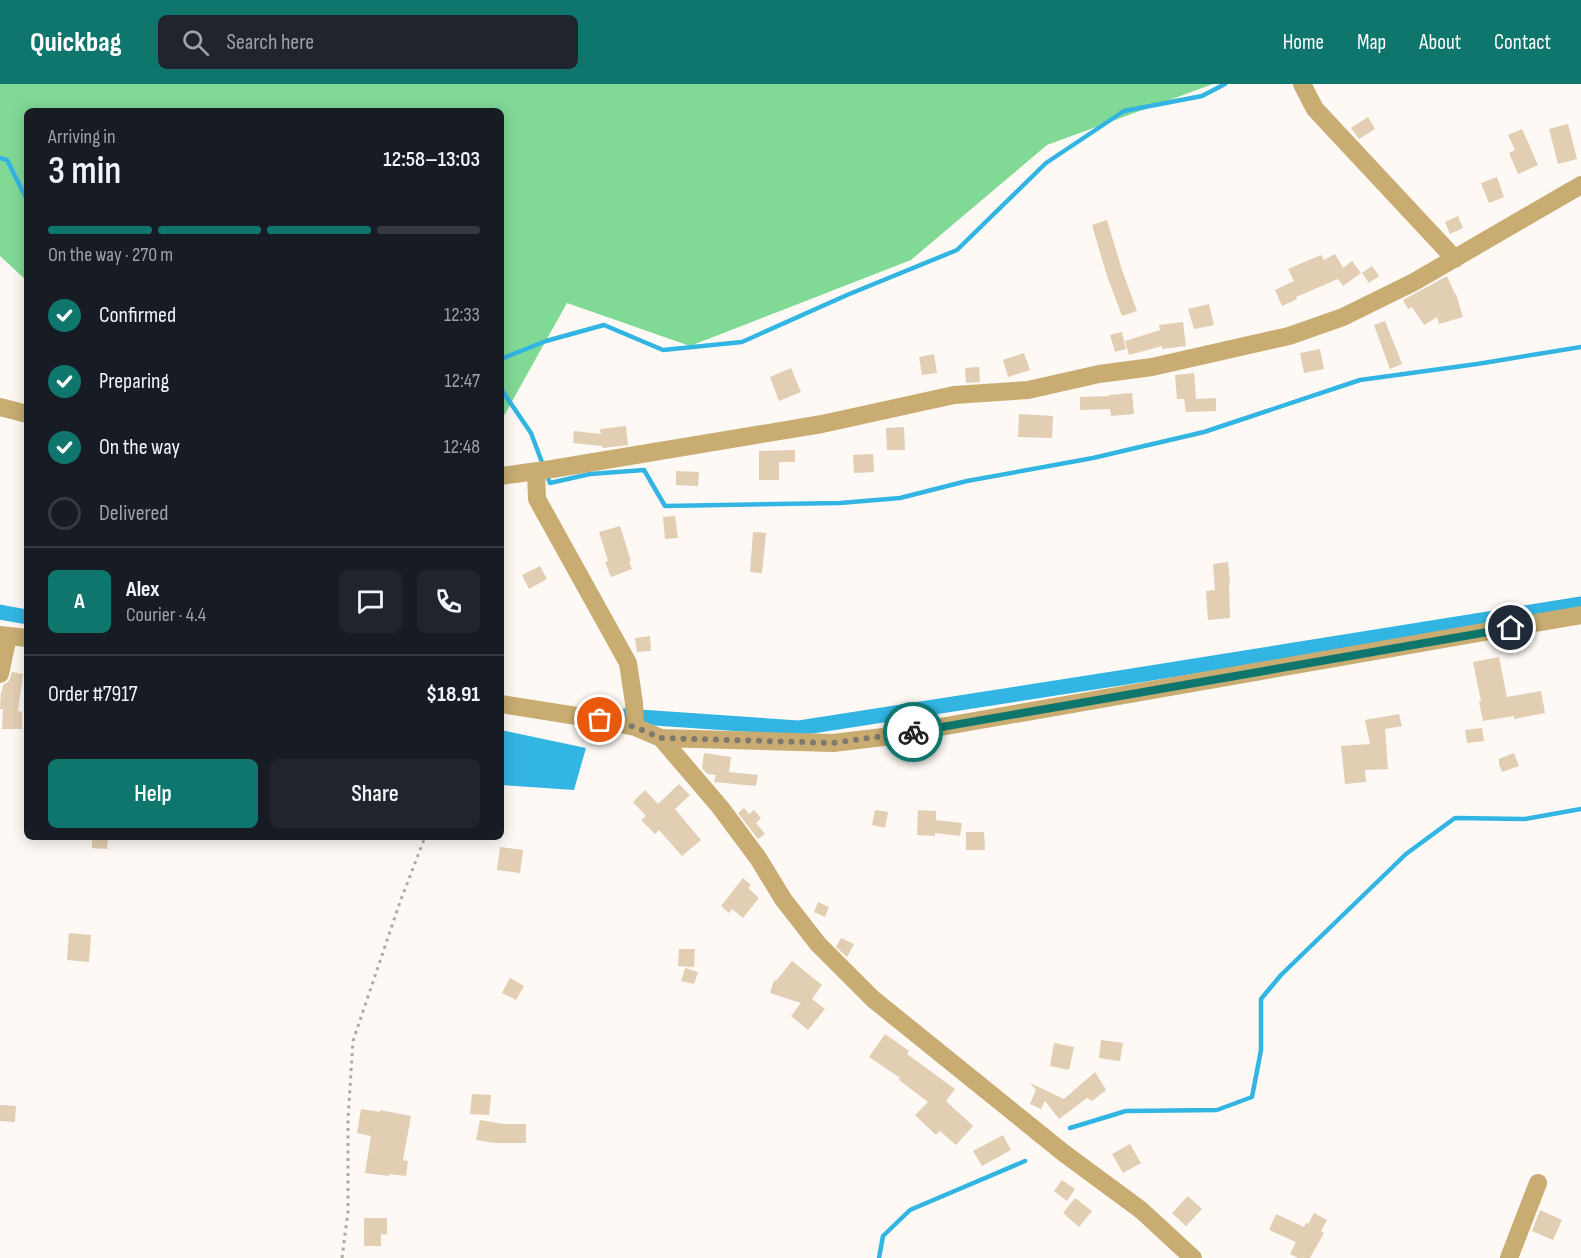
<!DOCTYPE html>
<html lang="en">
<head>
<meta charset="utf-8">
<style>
	:root { --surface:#171b24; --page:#20242c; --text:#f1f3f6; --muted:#9ea1a6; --line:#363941; --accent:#0f766e }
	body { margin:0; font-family:"Sofia Sans Condensed",sans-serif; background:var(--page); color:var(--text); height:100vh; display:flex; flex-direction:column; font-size:22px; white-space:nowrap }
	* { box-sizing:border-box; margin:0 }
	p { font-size:20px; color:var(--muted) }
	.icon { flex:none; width:33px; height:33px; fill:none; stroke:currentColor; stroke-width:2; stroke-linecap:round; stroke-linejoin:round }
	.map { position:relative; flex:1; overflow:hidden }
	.side { position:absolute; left:24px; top:24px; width:480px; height:732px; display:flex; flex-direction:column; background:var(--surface); border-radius:9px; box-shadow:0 3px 15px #0003 }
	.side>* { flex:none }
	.pin { position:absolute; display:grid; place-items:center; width:51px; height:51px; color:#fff; margin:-26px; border:3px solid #fff; border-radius:50%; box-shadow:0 2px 6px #0007 }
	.courier { position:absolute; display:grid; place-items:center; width:60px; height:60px; margin:-30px; border:4px solid #0f766e; border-radius:50%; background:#fff; color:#222; box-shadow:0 2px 8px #0007 }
	.summary em { font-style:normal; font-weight:600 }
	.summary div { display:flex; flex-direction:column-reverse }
	.summary { display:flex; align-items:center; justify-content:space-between; height:102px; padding:0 24px }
	h1 { font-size:39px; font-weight:600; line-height:45px }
	.bar { display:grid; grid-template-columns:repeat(4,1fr); gap:9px 6px; align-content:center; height:72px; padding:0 24px }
	.bar i { height:8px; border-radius:4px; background:var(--line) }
	.bar .current { background:var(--accent) }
	.bar p { grid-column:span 4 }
	.line { display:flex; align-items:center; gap:15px; padding:0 24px; border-top:2px solid var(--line) }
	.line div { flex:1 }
	.round { display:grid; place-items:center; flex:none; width:63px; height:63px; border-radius:9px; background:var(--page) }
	ol { padding:0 24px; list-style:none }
	li { display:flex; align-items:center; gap:18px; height:66px }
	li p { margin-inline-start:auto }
	li .icon { padding:6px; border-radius:50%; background:var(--accent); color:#fff; stroke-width:4 }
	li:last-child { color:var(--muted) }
	li i { width:33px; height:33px; border:3px solid var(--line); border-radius:50% }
	.action { display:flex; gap:12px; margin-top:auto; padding:12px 24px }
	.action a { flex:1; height:69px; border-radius:9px; background:var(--accent); color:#fff; font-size:24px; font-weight:600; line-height:69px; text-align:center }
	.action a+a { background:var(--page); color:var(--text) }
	header { display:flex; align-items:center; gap:36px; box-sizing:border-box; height:84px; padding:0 30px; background:var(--accent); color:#fff }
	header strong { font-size:28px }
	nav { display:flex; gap:33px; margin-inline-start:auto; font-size:21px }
	.search { width:420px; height:54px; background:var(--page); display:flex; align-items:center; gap:15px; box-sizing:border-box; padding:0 21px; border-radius:9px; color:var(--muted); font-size:22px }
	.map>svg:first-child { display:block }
	.forest { fill:#81d996 }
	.water { fill:#33b5e4 }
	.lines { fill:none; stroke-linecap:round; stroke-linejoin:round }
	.stream { stroke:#33b5e4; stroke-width:4.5 }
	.canal { stroke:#33b5e4; stroke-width:15 }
	.building { fill:#e2ceb3 }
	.path { stroke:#afa9a2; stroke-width:3; stroke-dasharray:3 4.5; stroke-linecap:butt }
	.minor { stroke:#c8ac71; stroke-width:18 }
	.done { stroke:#7f786f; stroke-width:6; stroke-dasharray:0 10.8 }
	.route { stroke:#0f766e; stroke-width:8 }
</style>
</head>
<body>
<header>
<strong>Quickbag</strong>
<div class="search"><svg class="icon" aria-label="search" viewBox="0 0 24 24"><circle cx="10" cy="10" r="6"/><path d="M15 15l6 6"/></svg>Search here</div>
<nav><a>Home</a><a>Map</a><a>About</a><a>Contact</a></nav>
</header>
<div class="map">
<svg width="1581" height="1174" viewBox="0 0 1581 1174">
	<rect width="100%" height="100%" fill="#fef9f4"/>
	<!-- forest -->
	<path class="forest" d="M0 0H1213L1047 61 911 176 690 262 567 219 501 337V27H27V197L0 172Z"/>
	<!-- water -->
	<path class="water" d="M501 646 586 664 574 706 501 701Z"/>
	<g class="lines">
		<!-- stream -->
		<path class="stream" d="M0 74 7 76 27 116
			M501 275 546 257 604 241 663 266 742 258 847 211 957 166 1046 79 1124 27 1202 12 1225 0
			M501 305 531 349 543 381
			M546 389 550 399 590 390 644 386 665 422 840 419 900 414 967 397 1093 374 1204 348 1360 296 1477 280 1581 263
			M1070 1044 1126 1027 1217 1026 1252 1013 1261 966V915L1281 891 1406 770 1455 734 1525 735 1581 725
			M879 1174 883 1152 910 1126 1025 1077"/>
		<!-- canal -->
		<path class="canal" d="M0 528 27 533
			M625 632 799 644 1126 593 1581 520"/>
	</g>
	<!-- building -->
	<path class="building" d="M1368 33 1375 45 1359 55 1351 44Z
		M1568 40 1577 75 1558 80 1549 45Z
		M1522 45 1538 81 1518 90 1509 69 1515 66 1508 51Z
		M1497 93 1504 113 1489 119 1481 99Z
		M1458 132 1463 144 1450 150 1445 138Z
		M1107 136 1122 186 1137 227 1122 232 1107 192 1092 141Z
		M1335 170 1343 184 1352 177 1361 189 1343 202 1338 195 1296 213 1297 215 1282 222 1275 206 1294 197 1288 185 1321 171 1324 176Z
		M1372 182 1379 192 1369 199 1362 189Z
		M1447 192 1455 210H1456L1463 233 1439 240 1437 233 1424 241 1412 223 1408 225 1403 216Z
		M1209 220 1214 241 1194 245 1188 225Z
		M1385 237 1402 280 1390 285 1374 241Z
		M1183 238 1186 262 1162 265V262L1129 271 1125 257 1160 246 1159 241Z
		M1122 248 1126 265 1115 268 1110 251Z
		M1320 265 1324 285 1304 289 1300 269Z
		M1024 269 1030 286 1008 293 1003 276Z
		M934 270 937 289 922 291 919 273Z
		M979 283 980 298 966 299 965 284Z
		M791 284 801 308 779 317 770 293Z
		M1194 289 1196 315 1216 314V327L1186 328 1184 315H1177L1175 291Z
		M1132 309 1134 330 1111 332 1110 325 1080 326V313L1109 312V311Z
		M1019 330 1053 332 1052 354 1018 353Z
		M626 342 628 361 603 364 602 362 573 359 574 347 601 350 600 345Z
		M904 343 905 366H887L886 344Z
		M795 366V378H779V396H759V367Z
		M873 370 874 388 854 389 853 371Z
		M676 387 699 388 698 402 676 401Z
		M675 432 678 454 665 455 663 433Z
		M620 442 631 477H629L632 485 611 493 605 478 608 477 599 448Z
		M753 448 766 449 762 489 750 488Z
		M1228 478 1230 499 1229 500 1230 534 1208 536 1206 507 1215 506 1213 480Z
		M540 482 547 495 529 505 522 491Z
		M650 552 651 567 637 568 635 554Z
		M1499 573 1507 613 1541 607 1545 629 1514 635V632L1483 637 1479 618 1481 617 1473 578Z
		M12 588 23 590 18 627 22 628V645H2L3 625H0L1 607H2L3 601 9 597Z
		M1399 630 1402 642 1385 645 1388 685 1365 686 1366 698 1345 700 1341 662 1370 660 1365 636Z
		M1482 644 1484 657 1467 659 1465 646Z
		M704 669 731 673 729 688 758 691 756 702 714 698 716 691 707 690 702 684Z
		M1514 669 1519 682 1502 688 1499 680V675Z
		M679 700 690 711 675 725 701 756 682 772 659 746 655 750 641 736 646 732 633 718 645 706 658 720Z
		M744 724 749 730 754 726 761 734 756 739 765 750 758 755 738 729Z
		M875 726 888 728 885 744 872 741Z
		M918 726 936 727V736L962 739 960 752 935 749V752L917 751Z
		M966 748H984L985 766H966Z
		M92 753H108L107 765 92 764Z
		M500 763 523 766 520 789 497 786Z
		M743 794 751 801 748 804 759 814 743 834 732 825 729 829 721 822Z
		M818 818 829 823 825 833 814 828Z
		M69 849 91 851 89 878 67 876Z
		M841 854 854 860 847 873 836 863Z
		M679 865H695L694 883 678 882Z
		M792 877 822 901 812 915 825 925 808 946 791 932 801 919 770 909 774 896 776 897Z
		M685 884 698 888 694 900 681 897Z
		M510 894 524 902 516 916 502 909Z
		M885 950 909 967 907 970 955 1005 946 1017 973 1042 956 1061 940 1047 936 1051 915 1031 928 1018 899 996 900 994 869 973Z
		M1101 956 1123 959 1120 977 1099 974Z
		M1054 959 1074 963 1069 986 1050 982Z
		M1095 988 1106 1006 1092 1017 1087 1014 1059 1035 1045 1017 1041 1025 1030 1020 1036 1006 1030 999 1064 1015Z
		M472 1010 491 1011 489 1031 470 1030Z
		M0 1021 16 1022 15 1038 0 1037Z
		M361 1025 380 1028V1026L411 1032 403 1076 408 1077 406 1092 389 1090V1092L365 1089 371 1052 357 1049Z
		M480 1036 503 1040H526V1059H495L476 1056Z
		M1003 1051 1011 1066 982 1082 973 1067Z
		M1130 1060 1141 1079 1123 1089 1112 1070Z
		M1062 1096 1075 1105 1067 1117 1054 1107Z
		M1188 1112 1202 1125 1186 1142 1172 1129Z
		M1075 1114 1092 1127 1079 1143 1063 1129Z
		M1540 1126 1562 1136 1553 1156 1532 1147Z
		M1314 1129 1327 1136 1321 1147 1324 1149 1310 1174H1298L1290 1170 1296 1158 1269 1146 1276 1130 1304 1143 1306 1139 1308 1140Z
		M364 1134H387V1151L381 1150V1162H364Z"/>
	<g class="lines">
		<!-- path -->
		<path class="path" d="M342 1174 348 1127V1035L353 957 400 818 425 753"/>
		<!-- minor -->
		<path class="minor" d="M1302 0 1315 25 1455 175
			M0 323 27 330
			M536 387 537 415 628 579 634 619 635 643
			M501 392 552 385 822 340 954 311 1028 306 1099 290 1152 283 1289 252 1343 233 1414 198 1581 101
			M0 551 27 554
			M0 590 8 552
			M501 620 583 633 635 643 661 654 833 659 883 653 1581 531
			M661 654 720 723 758 774 783 815 818 860 873 915 1065 1070 1141 1126 1193 1174
			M1509 1174 1538 1099"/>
	</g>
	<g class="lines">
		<!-- done -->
		<path class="done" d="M600 636 635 643 661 654 833 659 913 648"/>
		<!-- route -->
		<path class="route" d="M913 648 1511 544"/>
	</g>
</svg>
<div class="pin" style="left:600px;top:636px;background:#ea580c"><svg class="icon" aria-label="bag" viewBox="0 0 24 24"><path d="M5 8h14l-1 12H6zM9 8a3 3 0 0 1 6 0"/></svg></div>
<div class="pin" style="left:1511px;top:544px;background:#1f2937"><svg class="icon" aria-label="home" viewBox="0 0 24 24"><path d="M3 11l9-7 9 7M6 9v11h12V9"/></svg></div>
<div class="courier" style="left:913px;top:648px"><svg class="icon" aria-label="bike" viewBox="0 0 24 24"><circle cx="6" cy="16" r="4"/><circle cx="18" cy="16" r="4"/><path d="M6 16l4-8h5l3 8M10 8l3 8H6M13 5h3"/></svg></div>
<section class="side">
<div class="summary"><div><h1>3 min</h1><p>Arriving in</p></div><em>12:58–13:03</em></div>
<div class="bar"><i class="current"></i><i class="current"></i><i class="current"></i><i></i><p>On the way · 270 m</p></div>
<ol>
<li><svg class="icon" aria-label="check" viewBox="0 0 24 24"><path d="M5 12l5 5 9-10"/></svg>Confirmed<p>12:33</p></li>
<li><svg class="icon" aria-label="check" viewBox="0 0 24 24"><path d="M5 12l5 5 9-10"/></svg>Preparing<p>12:47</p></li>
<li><svg class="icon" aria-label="check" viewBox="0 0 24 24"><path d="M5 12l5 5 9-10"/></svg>On the way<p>12:48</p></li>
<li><i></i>Delivered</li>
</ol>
<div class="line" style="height:108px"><b class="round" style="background:var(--accent);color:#fff">A</b><div><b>Alex</b><p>Courier · 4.4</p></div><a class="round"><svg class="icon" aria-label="chat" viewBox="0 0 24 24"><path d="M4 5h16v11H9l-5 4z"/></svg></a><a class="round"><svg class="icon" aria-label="phone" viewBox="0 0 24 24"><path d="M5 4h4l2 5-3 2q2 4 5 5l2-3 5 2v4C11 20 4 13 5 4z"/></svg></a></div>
<div class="line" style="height:78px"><div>Order #7917</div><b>$18.91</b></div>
<div class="action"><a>Help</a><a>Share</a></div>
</section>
</div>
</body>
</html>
